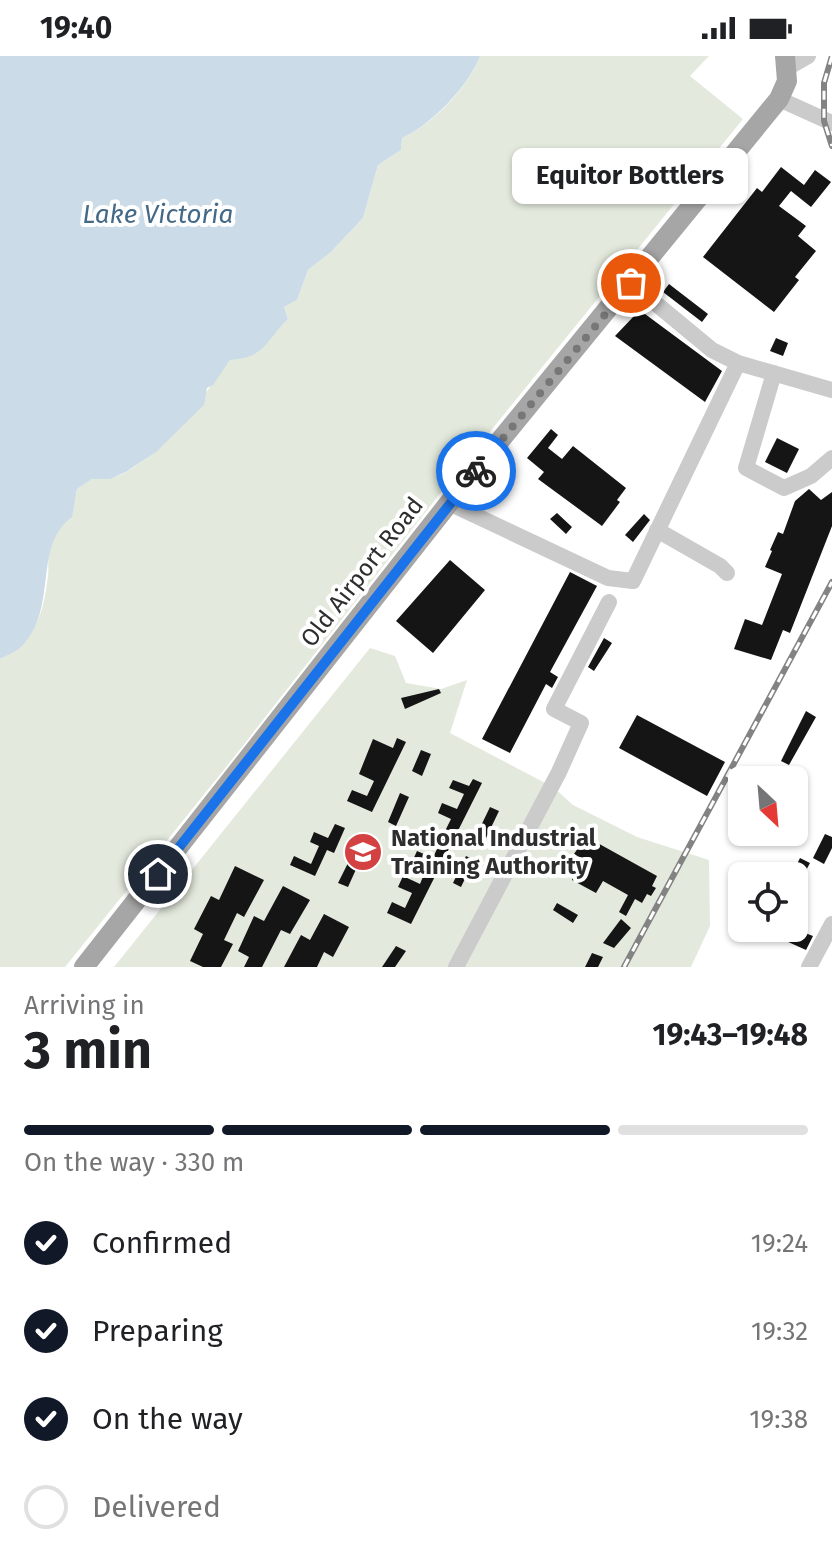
<!DOCTYPE html>
<html lang="en">
<head>
<meta charset="utf-8">
<style>
	:root { --surface:#fff; --page:#f2f2f2; --text:#202124; --muted:#757577; --line:#e0e0e0; --accent:#111827 }
	body { margin:0; font-family:"Fira Sans",sans-serif; background:var(--page); color:var(--text); height:100vh; display:flex; flex-direction:column; font-size:30px; white-space:nowrap }
	* { box-sizing:border-box; margin:0 }
	p { font-size:26px; color:var(--muted) }
	.icon { flex:none; width:44px; height:44px; fill:none; stroke:currentColor; stroke-width:2; stroke-linecap:round; stroke-linejoin:round }
	.map { position:relative; height:911px; overflow:hidden }
	.panel { display:flex; flex-direction:column; background:var(--surface); flex:1 }
	.panel>* { flex:none }
	.needle { width:52px; rotate:154deg }
	.controls { position:absolute; left:728px; top:710px; display:grid; gap:16px }
	.controls a { display:grid; place-items:center; width:80px; height:80px; border-radius:12px; background:var(--surface); box-shadow:0 2px 6px #0004; font-size:40px }
	.pin { position:absolute; display:grid; place-items:center; width:68px; height:68px; color:#fff; margin:-34px; border:4px solid #fff; border-radius:50%; box-shadow:0 2px 8px #0007 }
	.courier { position:absolute; display:grid; place-items:center; width:80px; height:80px; margin:-40px; border:6px solid #1a73e8; border-radius:50%; background:#fff; color:#222; box-shadow:0 2px 10px #0007 }
	.bubble { position:absolute; height:56px; border-radius:12px; background:var(--surface); box-shadow:0 2px 6px #0004; font-size:26px; font-weight:700; line-height:56px; text-align:center }
	.head em { font-style:normal; font-weight:700 }
	.head div { display:flex; flex-direction:column-reverse }
	.head { display:flex; align-items:center; justify-content:space-between; height:136px; padding:0 24px }
	h1 { font-size:52px; font-weight:700; line-height:60px }
	.bar { display:grid; grid-template-columns:repeat(4,1fr); gap:12px 8px; align-content:center; height:96px; padding:0 24px }
	.bar i { height:10px; border-radius:6px; background:var(--line) }
	.bar .active { background:var(--accent) }
	.bar p { grid-column:span 4 }
	ol { padding:0 24px; list-style:none }
	li { display:flex; align-items:center; gap:24px; height:88px }
	li p { margin-inline-start:auto }
	li .icon { padding:8px; border-radius:50%; background:var(--accent); color:#fff; stroke-width:4 }
	li:last-child { color:var(--muted) }
	li i { width:44px; height:44px; border:4px solid var(--line); border-radius:50% }
	.status { display:flex; justify-content:space-between; align-items:center; height:56px; padding:0 40px; background:var(--surface); direction:ltr }
	.status svg { height:22px; fill:currentColor }
	.map>svg:first-child { display:block }
	.green { fill:#e3eadd }
	.water { fill:#cbdbe8 }
	.building { fill:#151515 }
	.lines { fill:none; stroke-linecap:round; stroke-linejoin:round }
	.minor { stroke:#cbcbcb; stroke-width:16 }
	.major { stroke:#a6a6a6; stroke-width:20 }
	.rail-casing { stroke:#838383; stroke-width:6 }
	.rail { stroke:#fff; stroke-width:3; stroke-dasharray:9; stroke-linecap:butt }
	.done { stroke:#777; stroke-width:8; stroke-dasharray:0 14.4 }
	.route { stroke:#1a73e8; stroke-width:10 }
	.labels { text-anchor:middle; stroke-width:8; stroke-linejoin:round; paint-order:stroke }
	.street-label { font-size:24px; fill:#2e2e2e; stroke:#fff }
	.poi-label { font-size:24px; font-weight:bold; fill:#2e2e2e; stroke:#fff; text-anchor:start }
	.water-label { font-size:26px; font-style:italic; fill:#446987; stroke:#fff }
</style>
</head>
<body>
<div class="status"><b>19:40</b><svg viewBox="0 0 49 12"><path d="M0 12V9h3v3zM5 12V6h3v6zM10 12V3h3v9zM15 12V0h3v12zM26 1h20v11H26zM47 4h2v5h-2z"/></svg></div>
<div class="map">
<svg width="832" height="911" viewBox="0 0 832 911">
	<rect width="100%" height="100%" fill="#fff"/>
	<!-- green -->
	<path class="green" d="M480 0H709L690 20 743 63 442 435 227 710 65 911H0V603C36 583 43 560 48 520 49 510 47 498 50 489 57 466 75 458 77 433 82 430 88 424 93 423 104 420 112 423 123 418 169 393 199 345 230 304 266 301 265 284 288 263L284 251 297 244 308 214 331 196 363 162 378 109 401 94 402 82C433 68 468 32 480 0Z
		M370 592 395 600 406 627 441 633 467 624 450 677 553 731 573 749 637 781 709 804 710 870 691 911H114Z"/>
	<!-- water -->
	<path class="water" d="M0 0H480C469 30 431 69 402 82L401 94 378 109 363 162 331 196 308 214 297 244 284 251 288 263C265 285 267 301 230 304L213 329 207 332 204 349 156 396 126 416 110 423H92L77 433 72 461C32 490 59 552 22 590 16 596 7 599 0 603Z"/>
	<!-- building -->
	<path class="building" d="M781 111 804 129 815 114 831 126 811 151 791 135 779 150 806 170 798 180 816 195 795 221 799 224 774 256 703 201 757 132 762 136Z
		M669 228 708 258 702 266 663 236Z
		M645 258 722 315 705 346 615 280 635 259Z
		M776 282 788 287 783 300 770 295Z
		M551 373 558 379 548 392 562 403 573 390 626 432 617 444 620 446 602 470 538 423 544 416 527 402Z
		M777 382 799 393 787 417 765 406Z
		M809 433 821 444 832 436V470L790 577 783 574 771 604 734 593 745 563 762 569 782 518 765 511 772 495 770 494 778 476 783 478 795 445Z
		M557 457 572 471 566 478 550 463Z
		M644 458 650 464 633 486 625 479Z
		M450 504 485 534 433 597 396 565Z
		M570 516 597 530 550 616 558 621 552 632 546 628 510 697 482 683Z
		M604 582 612 587 594 615 588 611Z
		M439 633 441 637 405 653 401 642Z
		M806 655 816 661 789 709 781 705Z
		M637 659 725 706 707 740 619 692Z
		M397 682 406 686 372 756 347 745 352 734 367 740 374 725 359 718 373 683 393 692Z
		M421 694 431 698 422 720 412 715Z
		M473 723 482 727 411 868 387 857 392 846 405 852 412 837 398 831 403 820 420 828 426 813 412 806 417 795 433 802 439 788 424 782 429 771 444 777 451 763 438 757 442 747 457 753 464 738 449 732 453 724 469 730Z
		M400 737 409 741 396 770 388 766Z
		M490 751 499 755 486 782 477 778Z
		M335 768 345 772 334 797 327 794 315 820 290 809 294 800 311 808 319 790 310 786 314 776 328 782Z
		M825 778 832 781V792L824 808 813 802Z
		M594 785 657 820 652 830 656 832 651 840 647 838 642 847 635 843 626 860 619 856 628 839 603 825 596 837 572 824 583 803 574 798 580 789 589 794Z
		M466 800 474 804 461 831 453 827Z
		M800 802 810 807 794 837V820H791Z
		M349 805 358 809 348 831 338 827Z
		M235 810 264 824 244 861 237 857 224 884 233 888 221 911H203L190 905 203 878 194 873 211 840 219 844Z
		M283 830 310 844 290 878 281 874 262 911H244L249 901 238 895 254 860 264 865Z
		M557 847 578 859 573 867 553 854Z
		M324 858 349 871 333 901 324 896 317 911H284L301 879 310 884Z
		M621 863 631 872 614 892 603 887Z
		M792 872 813 880 806 894 786 885Z
		M396 890 406 895 395 911H382Z
		M592 897 603 901 598 911H585Z"/>
	<g class="lines">
		<!-- minor -->
		<path class="minor" d="M787 12 808 0
			M779 43 832 67
			M631 227 712 294 738 307
			M774 317 746 412 784 432 811 420 832 402
			M449 447 608 522 633 525 738 307 832 334
			M657 474 720 510 727 517
			M456 911 559 716 581 667 554 653 609 546
			M809 911 832 868"/>
		<!-- major -->
		<path class="major" d="M84 911 449 447 779 43 787 25 785 0"/>
		<!-- rail casing -->
		<g class="rail-casing">
			<path id="rail" d="M832 0 824 27V65L832 90
				M624 911 832 526"/>
		</g>
		<!-- rail -->
		<use href="#rail" class="rail"/>
	</g>
	<g class="lines">
		<!-- done -->
		<path class="done" d="M476 415 631 227"/>
		<!-- route -->
		<path class="route" d="M158 818 476 415"/>
	</g>
	<!-- icons -->
	<defs>
		<g id="university-disc" transform="scale(2)"><circle r="9.5" fill="#d34142" stroke="#fff"/><path d="M0-5L7-2L0 1L-7-2ZM-4 1L0 2.5L4 1V4Q0 6-4 4Z" fill="#fff"/></g>
	</defs>
	<g fill-rule="evenodd">
		<use href="#university-disc" x="363" y="796"/>
	</g>
	<g class="labels">
		<!-- street labels -->
		<g class="street-label">
			<text transform="translate(362 516) rotate(-52)" y="8">Old Airport Road</text>
		</g>
		<!-- poi labels -->
		<g class="poi-label">
			<text x="391" y="790">National Industrial<tspan x="391" dy="28">Training Authority</tspan></text>
		</g>
		<!-- water labels -->
		<g class="water-label">
			<text x="158" y="167">Lake Victoria</text>
		</g>
	</g>
</svg>
<div class="controls">
<a><svg class="needle" viewBox="-14 -14 28 28"><path d="M0-13l5 13h-10z" fill="#e53935"/><path d="M0 13l5-13h-10z" fill="#757577"/></svg></a>
<a><svg class="icon" aria-label="locate" viewBox="0 0 24 24"><circle cx="12" cy="12" r="6"/><path d="M12 2v4M12 18v4M2 12h4M18 12h4"/></svg></a>
</div>
<div class="pin" style="left:631px;top:227px;background:#ea580c"><svg class="icon" aria-label="bag" viewBox="0 0 24 24"><path d="M5 8h14l-1 12H6zM9 8a3 3 0 0 1 6 0"/></svg></div>
<div class="pin" style="left:158px;top:818px;background:#1f2937"><svg class="icon" aria-label="home" viewBox="0 0 24 24"><path d="M3 11l9-7 9 7M6 9v11h12V9"/></svg></div>
<div class="courier" style="left:476px;top:415px"><svg class="icon" aria-label="bike" viewBox="0 0 24 24"><circle cx="6" cy="16" r="4"/><circle cx="18" cy="16" r="4"/><path d="M6 16l4-8h5l3 8M10 8l3 8H6M13 5h3"/></svg></div>
<div class="bubble" style="left:512px;top:92px;width:236px">Equitor Bottlers</div>
</div>
<section class="panel">
<div class="head"><div><h1>3 min</h1><p>Arriving in</p></div><em>19:43–19:48</em></div>
<div class="bar"><i class="active"></i><i class="active"></i><i class="active"></i><i></i><p>On the way · 330 m</p></div>
<ol>
<li><svg class="icon" aria-label="check" viewBox="0 0 24 24"><path d="M5 12l5 5 9-10"/></svg>Confirmed<p>19:24</p></li>
<li><svg class="icon" aria-label="check" viewBox="0 0 24 24"><path d="M5 12l5 5 9-10"/></svg>Preparing<p>19:32</p></li>
<li><svg class="icon" aria-label="check" viewBox="0 0 24 24"><path d="M5 12l5 5 9-10"/></svg>On the way<p>19:38</p></li>
<li><i></i>Delivered</li>
</ol>
</section>
</body>
</html>
